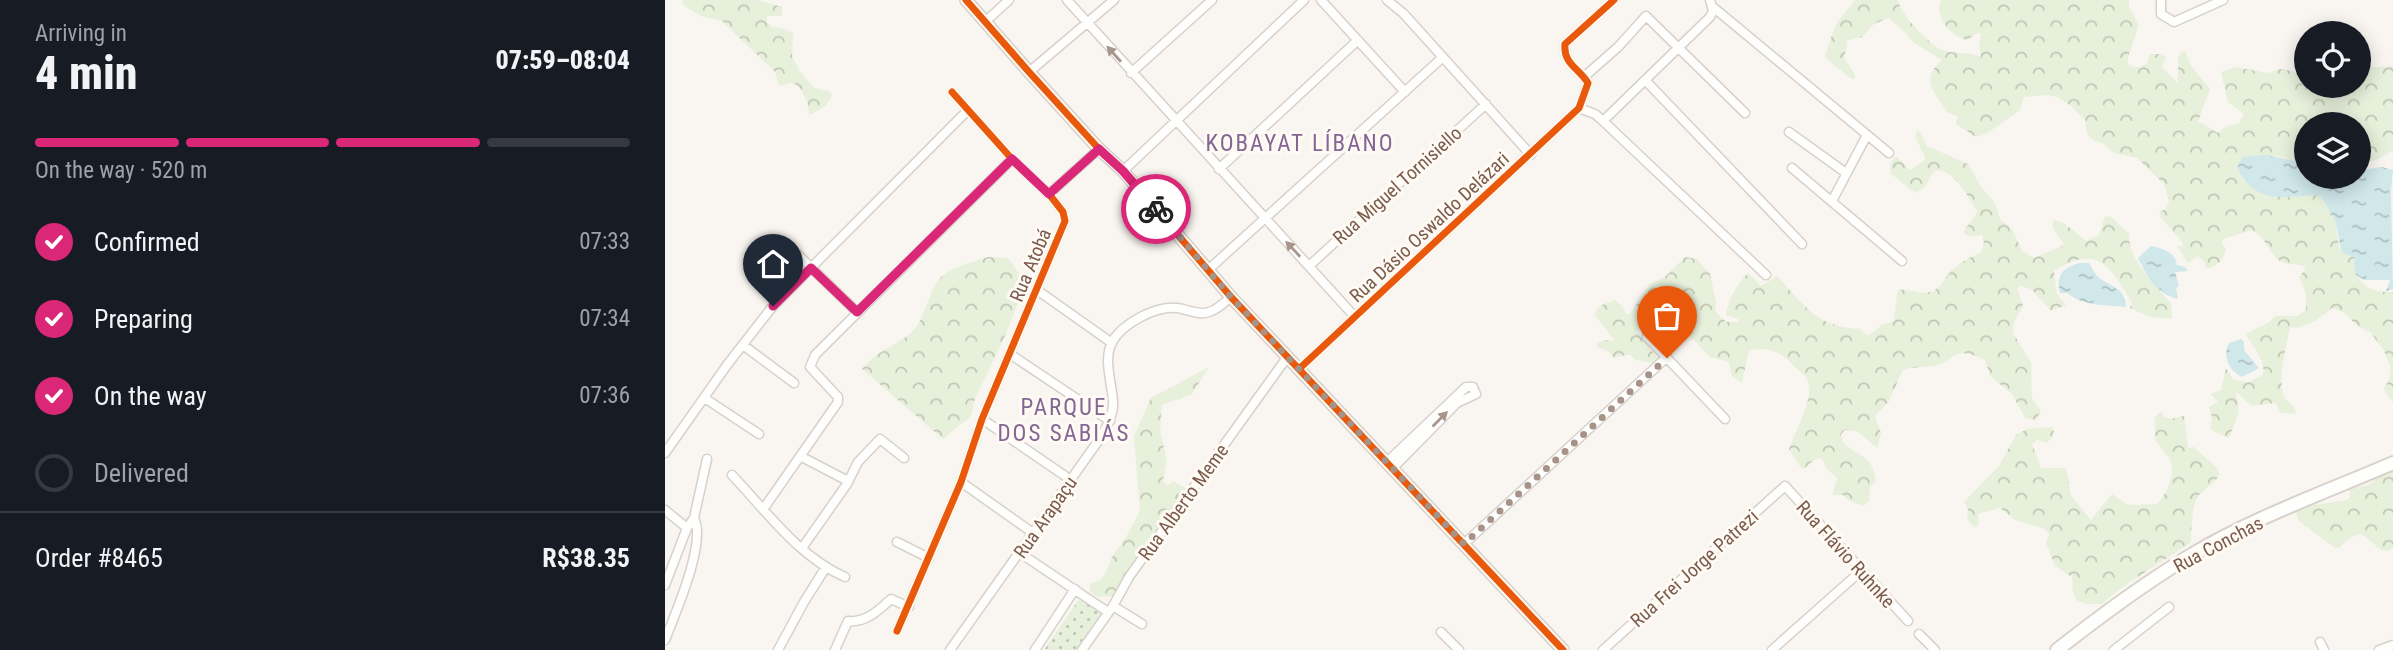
<!DOCTYPE html>
<html lang="en">
<head>
<meta charset="utf-8">
<style>
	:root { --surface:#171b24; --page:#20242c; --text:#f1f3f6; --muted:#9ea1a6; --line:#363941; --accent:#db2777 }
	body { margin:0; font-family:"Roboto Condensed",sans-serif; background:var(--page); color:var(--text); height:100vh; display:flex; flex-direction:column; font-size:26px; white-space:nowrap }
	* { box-sizing:border-box; margin:0 }
	p { font-size:23px; color:var(--muted) }
	.icon { flex:none; width:38px; height:38px; fill:none; stroke:currentColor; stroke-width:2; stroke-linecap:round; stroke-linejoin:round }
	.map { position:relative; flex:1; overflow:hidden }
	.details { display:flex; flex-direction:column; background:var(--surface); width:665px }
	.details>* { flex:none }
	.fabs { position:absolute; left:1629px; top:21px; display:grid; gap:14px }
	.fabs a { display:grid; place-items:center; width:77px; height:77px; border-radius:50%; background:var(--surface); box-shadow:0 4px 18px #0003; font-size:35px }
	.pin { position:absolute; display:grid; place-items:center; width:60px; height:60px; color:#fff; margin:-72px -30px; border-radius:50% 50% 50% 0; rotate:-45deg; box-shadow:0 0 7px #0007 }
	.pin .icon { rotate:45deg }
	.courier { position:absolute; display:grid; place-items:center; width:70px; height:70px; margin:-35px; border:5px solid #db2777; border-radius:50%; background:#fff; color:#222; box-shadow:0 2px 9px #0007 }
	.overview em { font-style:normal; font-weight:800 }
	.overview div { display:flex; flex-direction:column-reverse }
	.overview { display:flex; align-items:center; justify-content:space-between; height:119px; padding:0 35px }
	h1 { font-size:46px; font-weight:800; line-height:52px }
	.bar { display:grid; grid-template-columns:repeat(4,1fr); gap:10px 7px; align-content:center; height:84px; padding:0 35px }
	.bar i { height:9px; border-radius:5px; background:var(--line) }
	.bar .current { background:var(--accent) }
	.bar p { grid-column:span 4 }
	.line { display:flex; align-items:center; gap:18px; padding:0 35px; border-top:2px solid var(--line) }
	.line div { flex:1 }
	ol { padding:0 35px; list-style:none }
	li { display:flex; align-items:center; gap:21px; height:77px }
	li p { margin-inline-start:auto }
	li .icon { padding:7px; border-radius:50%; background:var(--accent); color:#fff; stroke-width:4 }
	li:last-child { color:var(--muted) }
	li i { width:38px; height:38px; border:4px solid var(--line); border-radius:50% }
	main { display:flex; flex:1; min-height:0 }
	.map>svg:first-child { display:block }
	.grass { fill:url(#grass-dots) }
	.forest { fill:url(#forest-crowns) }
	.water { fill:url(#water-ripples) }
	.lines { fill:none; stroke-linecap:round; stroke-linejoin:round }
	.minor-casing { stroke:#d7d1cb; stroke-width:11 }
	.tertiary-casing { stroke:#d7d1cb; stroke-width:14 }
	.secondary-casing { stroke:#d9d2cb; stroke-width:16 }
	.minor { stroke:#fefefd; stroke-width:8 }
	.tertiary { stroke:#fefefd; stroke-width:10 }
	.secondary { stroke:#fefefd; stroke-width:12 }
	.cycleway-casing { stroke:#fffaf3; stroke-width:11 }
	.cycleway { stroke:#e8590c; stroke-width:7 }
	.oneway { fill:#a8958b }
	.done { stroke:#a69286; stroke-width:7; stroke-dasharray:0 12.6 }
	.route { stroke:#db2777; stroke-width:9 }
	.labels { text-anchor:middle; stroke-width:6; stroke-linejoin:round; paint-order:stroke }
	.street-label { font-size:19px; fill:#7a5c4d; stroke:#fffaf3 }
	.quarter-label { font-size:23px; letter-spacing:2px; fill:#846695; stroke:#fffaf3 }
</style>
</head>
<body>
<main>
<section class="details">
<div class="overview"><div><h1>4 min</h1><p>Arriving in</p></div><em>07:59–08:04</em></div>
<div class="bar"><i class="current"></i><i class="current"></i><i class="current"></i><i></i><p>On the way · 520 m</p></div>
<ol>
<li><svg class="icon" aria-label="check" viewBox="0 0 24 24"><path d="M5 12l5 5 9-10"/></svg>Confirmed<p>07:33</p></li>
<li><svg class="icon" aria-label="check" viewBox="0 0 24 24"><path d="M5 12l5 5 9-10"/></svg>Preparing<p>07:34</p></li>
<li><svg class="icon" aria-label="check" viewBox="0 0 24 24"><path d="M5 12l5 5 9-10"/></svg>On the way<p>07:36</p></li>
<li><i></i>Delivered</li>
</ol>
<div class="line" style="height:91px"><div>Order #8465</div><b>R$38.35</b></div>
</section>
<div class="map">
<svg width="1728" height="650" viewBox="0 0 1728 650">
	<defs>
		<pattern id="grass-dots" width="8" height="8" patternUnits="userSpaceOnUse" patternTransform="scale(1.75)"><rect width="8" height="8" fill="#e7f0db"/><path d="M2 2h.1M6 6h.1" fill="none" stroke="#c0c6b4" stroke-width="1.8" stroke-linecap="round"/></pattern>
		<pattern id="forest-crowns" width="20" height="18" patternUnits="userSpaceOnUse" patternTransform="scale(1.75)"><rect width="20" height="18" fill="#e7f0db"/><path d="M2 6a3 3 0 1 1 6 0M12 15a3 3 0 1 1 6 0" fill="none" stroke="#c0c6b4"/></pattern>
		<pattern id="water-ripples" width="26" height="14" patternUnits="userSpaceOnUse" patternTransform="scale(1.75)"><rect width="26" height="14" fill="#d0e8ea"/><path d="M2 4q2-2 4 0t4 0M15 11q2-2 4 0t4 0" fill="none" stroke="#aebfc0"/></pattern>
	</defs>
	<rect width="100%" height="100%" fill="#f9f5f0"/>
	<!-- grass -->
	<path class="grass" d="M415 598 436 613 411 650H379Z"/>
	<!-- forest -->
	<path class="forest" d="M17 0H93L117 7V16H102V22L107 27 120 29 128 33 127 56 136 73 149 88 164 91 167 94C165 105 154 111 144 115 145 107 137 84 127 83 122 83 119 85 114 85L110 72 57 21 36 16 18 5Z
		M1190 0H1233C1235 14 1264 44 1277 50 1290 55 1304 51 1316 57L1314 44 1316 34 1313 33 1302 40C1284 36 1270 17 1276 0H1464V7L1474 25 1463 57V64C1470 69 1475 68 1482 63L1485 54H1497L1501 58 1497 67 1513 83V59L1516 52 1520 51 1526 66 1545 89 1533 121 1553 133 1562 126 1574 123 1579 114 1563 102 1556 72 1571 67 1602 73 1615 69 1627 71 1641 78 1642 86H1694V68L1728 66V151L1711 160 1694 163V124H1642L1641 163 1612 156 1578 157 1576 177C1597 202 1626 197 1655 195L1670 220 1674 247 1689 257C1691 283 1702 293 1728 292V403L1719 389 1726 375 1725 366 1719 351 1706 333 1692 326 1680 313 1667 308C1656 317 1640 330 1625 327 1622 343 1612 381 1619 396 1623 404 1630 404 1631 414L1616 413 1610 403 1586 406 1571 391 1574 412 1564 438 1546 430 1547 417 1544 407 1553 402 1545 394 1556 390 1561 368 1568 380 1584 382 1598 375C1601 360 1588 346 1580 334L1603 323 1610 316H1632L1641 310V293L1634 277 1640 270 1639 266C1632 264 1624 265 1617 262 1603 255 1604 240 1587 230L1558 239 1557 244 1561 249C1560 259 1551 268 1541 268L1539 261 1533 256 1523 263 1512 246H1518L1517 242 1494 215 1496 211 1501 209 1504 202 1499 184 1472 158 1449 153 1439 144 1428 140 1422 134 1420 120 1405 105 1392 97 1382 95 1359 97 1355 110 1321 134 1311 137 1291 124 1293 116 1283 113C1271 93 1253 81 1277 60L1248 42 1239 31 1224 18 1209 24 1197 37 1181 41 1182 47 1179 57 1190 75V79H1186L1160 57C1161 53 1169 27 1172 23 1177 15 1185 8 1190 0Z
		M1253 129 1262 146 1303 164 1317 188 1330 203 1335 219 1347 229 1357 251 1369 258 1399 245 1387 226 1389 220 1399 223 1421 241 1434 235 1440 216 1446 217 1464 234C1462 258 1491 287 1506 303L1507 319 1484 317 1465 308 1467 302C1444 266 1433 243 1389 271L1392 294 1401 305 1386 311 1366 289 1356 286 1352 288 1358 306 1349 322 1348 333 1366 362 1367 398 1376 411 1371 420 1360 418 1347 394 1325 376 1320 360C1286 344 1293 361 1267 366 1257 367 1248 367 1238 370L1224 401 1210 416 1216 433 1212 448 1192 431 1180 430 1176 434C1178 456 1209 448 1211 482L1205 486 1204 501 1198 506 1183 500 1178 495H1167L1172 478 1161 468 1157 458 1150 459 1139 469 1136 468 1124 449C1130 432 1150 397 1143 381 1141 375 1132 370 1128 365 1114 350 1105 348 1084 350L1077 383 1067 376 1064 362 1045 357 1029 340 1004 326 1000 316 971 331 995 361 991 364 970 360 965 354 949 358 943 351 932 347V343L940 340 950 341 930 315C932 306 939 303 947 302L948 299 957 306 961 314H965L985 284 1001 276 1020 257 1032 259 1045 274 1051 302 1050 311 1061 322H1074L1073 319 1061 315C1063 298 1072 285 1083 273L1096 286 1112 276C1140 306 1151 327 1195 329L1203 336 1217 325 1229 321 1232 294 1234 290C1245 288 1257 296 1268 291 1277 287 1280 277 1287 270 1295 263 1306 256 1316 253L1319 244 1317 235 1303 236 1299 233C1301 224 1310 221 1312 211 1303 197 1289 167 1269 171L1259 188 1250 193 1225 173 1226 163 1231 156 1245 170 1260 160V156L1250 137Z
		M323 257 343 258 354 273 358 289 341 334 310 399 306 416 278 439 197 369C209 353 229 346 245 334 261 321 263 288 277 276 289 266 308 262 323 257Z
		M544 367 527 394 497 405 495 431 502 460 498 481 502 486 508 481 522 489 457 579 451 596 432 597 425 591V584L436 579 441 572 447 557 461 537 475 511 469 436 486 398Z
		M1496 411 1499 417 1506 419 1519 416 1523 448 1529 447 1551 467 1555 474C1550 484 1541 487 1534 495 1527 503 1526 530 1526 542L1523 544C1495 564 1462 581 1437 604H1423L1412 601 1408 593 1407 577 1390 566 1381 543 1384 534 1380 529 1350 520 1335 508 1313 514 1314 523 1312 526 1309 527 1302 520 1303 509 1299 502 1334 466 1351 435 1362 429 1387 427 1389 431 1388 436 1382 443 1372 440 1367 444 1376 468H1401L1406 496 1426 520 1447 494 1463 505 1492 504C1502 494 1512 472 1504 458 1500 452 1494 447 1491 440 1489 433 1491 425 1489 418Z
		M1720 470 1728 471V548L1723 551 1716 550 1696 533 1683 539 1674 548H1670L1634 521 1631 513 1635 507 1682 500 1685 497 1684 489 1704 485Z"/>
	<!-- water -->
	<path class="water" d="M1601 155 1641 163 1642 177H1694V170L1717 167 1728 170 1726 192 1728 289 1721 291 1725 280H1699L1690 274 1689 257 1677 253 1670 220 1655 195C1622 197 1588 205 1572 167L1578 157Z
		M1486 246C1499 249 1509 251 1512 265L1520 267 1523 271 1510 272 1514 286 1511 288 1513 299C1490 293 1483 278 1473 258Z
		M1415 263H1424C1427 266 1427 270 1430 273 1439 287 1460 283 1461 307 1441 305 1418 306 1402 293H1395C1391 275 1397 268 1415 263Z
		M1576 339 1579 342V350L1594 368 1577 377C1564 371 1557 356 1564 343Z"/>
	<g class="lines">
		<!-- minor casing -->
		<g class="minor-casing">
			<path id="minor" d="M402 0 690 317
				M656 0 740 92
				M722 0 739 14 866 155
				M1496 0V14L1509 22 1558 0
				M1048 7 1224 153
				M321 21 344 0
				M364 72 449 0
				M466 73 547 0
				M920 76 953 47 981 16 1080 113
				M980 80 1137 244
				M914 108 930 114 938 121 1101 275
				M938 121 1045 17 1048 11 1045 0
				M1124 132 1181 173
				M1127 168 1237 261
				M554 169 693 40
				M458 171 639 0
				M384 194 434 149
				M1167 201 1202 135
				M125 247 192 312
				M644 266 821 104
				M544 269 778 57
				M372 290 447 343
				M982 337 1060 419
				M78 345 129 383
				M345 354 445 421
				M635 368 914 108 923 83C914 68 898 64 900 44L949 0
				M41 399 94 434
				M317 419 406 480
				M0 453 62 365 108 306 302 111
				M135 456 183 481
				M722 462 801 387H808L811 394 792 403 728 468
				M67 475C101 511 134 557 180 577
				M296 482 368 533
				M99 508 173 402V397L145 367 150 355 347 159
				M0 510 22 528
				M232 542 264 558
				M799 544 1002 357
				M137 548 182 484 193 462 215 439 239 458
				M355 553 443 612
				M0 585 22 528 29 518 42 459
				M448 606 477 624
				M232 631 296 482 317 419 400 221 398 212 384 194 347 159 287 92
				M776 632 794 650
				M1254 634 1270 650
				M0 640C10 614 42 542 29 518
				M1655 642 1659 650
				M113 650 139 602 161 567
				M170 650 183 621C201 623 214 610 226 599L244 607
				M285 650 436 437C442 426 449 414 448 401 447 383 438 360 447 342 458 323 490 306 512 308 522 309 534 316 544 312 552 310 560 302 566 297
				M370 650 410 589
				M417 650 448 606 464 577 623 356
				M938 650 1120 486 1243 621
				M1107 650 1197 570
				M1449 650 1504 607
				M1714 650 1728 645"/>
		</g>
		<!-- tertiary casing -->
		<g class="tertiary-casing">
			<path id="tertiary" d="M301 0 364 72 434 149 458 171 566 297 898 650"/>
		</g>
		<!-- secondary casing -->
		<g class="secondary-casing">
			<path id="secondary" d="M1392 650C1434 617 1477 585 1523 557 1585 519 1661 492 1728 463"/>
		</g>
		<!-- minor -->
		<use href="#minor" class="minor"/>
		<!-- tertiary -->
		<use href="#tertiary" class="tertiary"/>
		<!-- secondary -->
		<use href="#secondary" class="secondary"/>
		<!-- cycleway casing -->
		<g class="cycleway-casing">
			<path id="cycleway" d="M301 0 364 72 434 149 458 171 566 297 898 650
				M635 368 914 108 923 83C914 68 898 64 900 44L949 0
				M232 631 296 482 317 419 400 221 398 212 384 194 347 159 287 92"/>
		</g>
		<!-- cycleway -->
		<use href="#cycleway" class="cycleway"/>
	</g>
	<!-- one-way arrows -->
	<defs><path id="oneway-solid" d="M-6-.8H1V-3.2L6.5 0L1 3.2V.8H-6Z" transform="scale(1.75)"/></defs>
	<g class="oneway">
		<use href="#oneway-solid" transform="translate(449 54) rotate(-132)"/>
		<use href="#oneway-solid" transform="translate(628 249) rotate(-133)"/>
		<use href="#oneway-solid" transform="translate(775 419) rotate(-45)"/>
	</g>
	<g class="lines">
		<!-- done -->
		<path class="done" d="M491 209 566 297 799 544 1002 358"/>
		<!-- route -->
		<path class="route" d="M108 306 146 268 192 312 347 159 384 194 434 149 458 171 491 209"/>
	</g>
	<g class="labels">
		<!-- street labels -->
		<g class="street-label">
			<text transform="translate(732 185) rotate(-42)" y="7">Rua Miguel Tornisiello</text>
			<text transform="translate(764 227) rotate(-43)" y="7">Rua Dásio Oswaldo Delázari</text>
			<text transform="translate(365 265) rotate(-67)" y="7">Rua Atobá</text>
			<text transform="translate(518 502) rotate(-54)" y="7">Rua Alberto Meme</text>
			<text transform="translate(380 517) rotate(-55)" y="7">Rua Arapaçu</text>
			<text transform="translate(1553 544) rotate(-28)" y="7">Rua Conchas</text>
			<text transform="translate(1181 554) rotate(48)" y="7">Rua Flávio Ruhnke</text>
			<text transform="translate(1029 568) rotate(-42)" y="7">Rua Frei Jorge Patrezi</text>
		</g>
		<!-- quarter labels -->
		<g class="quarter-label">
			<text x="635" y="151">KOBAYAT LÍBANO</text>
			<text x="399" y="415">PARQUE<tspan x="399" dy="26">DOS SABIÁS</tspan></text>
		</g>
	</g>
</svg>
<div class="fabs">
<a><svg class="icon" aria-label="locate" viewBox="0 0 24 24"><circle cx="12" cy="12" r="6"/><path d="M12 2v4M12 18v4M2 12h4M18 12h4"/></svg></a>
<a><svg class="icon" aria-label="layers" viewBox="0 0 24 24"><path d="M12 4l9 5-9 5-9-5zM3 14l9 5 9-5"/></svg></a>
</div>
<div class="pin" style="left:1002px;top:358px;background:#ea580c"><svg class="icon" aria-label="bag" viewBox="0 0 24 24"><path d="M5 8h14l-1 12H6zM9 8a3 3 0 0 1 6 0"/></svg></div>
<div class="pin" style="left:108px;top:306px;background:#1f2937"><svg class="icon" aria-label="home" viewBox="0 0 24 24"><path d="M3 11l9-7 9 7M6 9v11h12V9"/></svg></div>
<div class="courier" style="left:491px;top:209px"><svg class="icon" aria-label="bike" viewBox="0 0 24 24"><circle cx="6" cy="16" r="4"/><circle cx="18" cy="16" r="4"/><path d="M6 16l4-8h5l3 8M10 8l3 8H6M13 5h3"/></svg></div>
</div>
</main>
</body>
</html>
